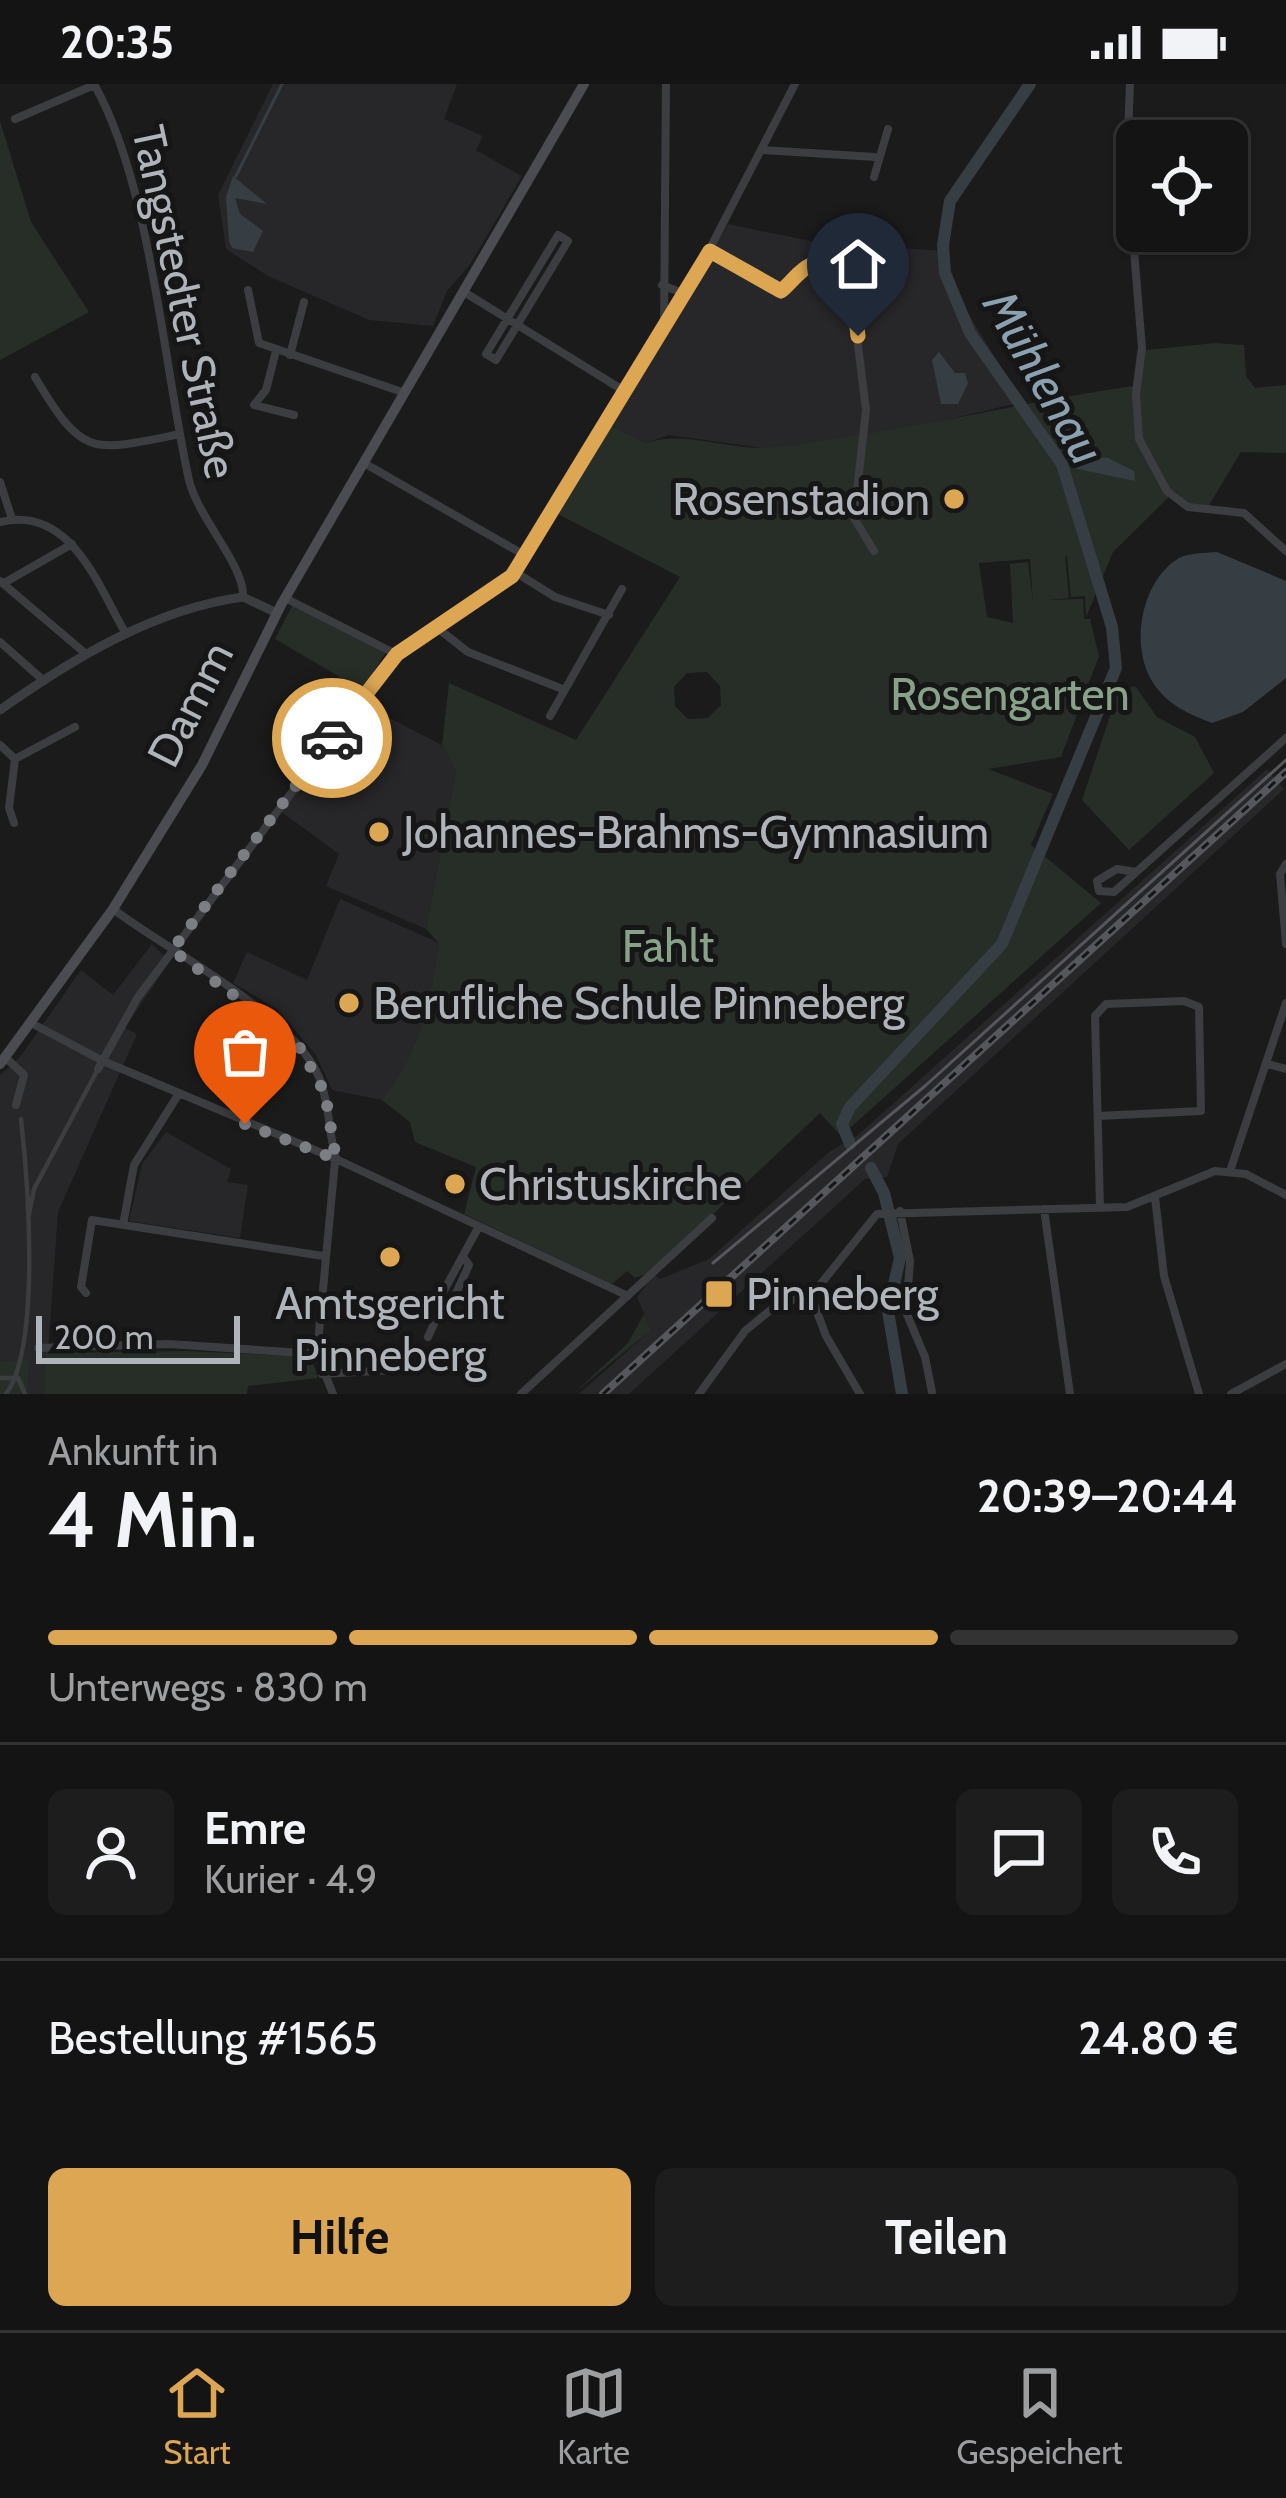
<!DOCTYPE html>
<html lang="de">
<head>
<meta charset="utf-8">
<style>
	:root { --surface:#141415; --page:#1d1d1e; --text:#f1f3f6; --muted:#9d9ea0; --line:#333334; --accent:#dca653 }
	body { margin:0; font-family:Cabin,sans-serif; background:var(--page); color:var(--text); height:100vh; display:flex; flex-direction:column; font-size:45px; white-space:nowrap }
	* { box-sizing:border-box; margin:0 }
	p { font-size:39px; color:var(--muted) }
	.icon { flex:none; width:66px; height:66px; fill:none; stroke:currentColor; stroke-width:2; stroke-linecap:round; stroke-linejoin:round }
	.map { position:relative; height:1310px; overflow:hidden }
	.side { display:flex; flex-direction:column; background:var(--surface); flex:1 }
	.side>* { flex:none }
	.buttons { position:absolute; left:1116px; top:36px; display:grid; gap:24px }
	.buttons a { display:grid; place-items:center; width:132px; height:132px; border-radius:18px; background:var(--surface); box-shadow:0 3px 9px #0004,0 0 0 3px var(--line); font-size:60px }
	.scale { position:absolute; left:36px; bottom:30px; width:204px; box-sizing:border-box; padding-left:12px; border:6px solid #afb3ba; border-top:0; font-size:33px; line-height:42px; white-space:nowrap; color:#afb3ba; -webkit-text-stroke:9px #161617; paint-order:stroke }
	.pin { position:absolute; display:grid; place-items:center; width:102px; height:102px; color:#fff; margin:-123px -51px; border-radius:50% 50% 50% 0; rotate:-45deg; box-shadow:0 0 12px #0007 }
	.pin .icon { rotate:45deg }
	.courier { position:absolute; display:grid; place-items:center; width:120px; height:120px; margin:-60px; border:9px solid #dca653; border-radius:50%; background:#fff; color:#222; box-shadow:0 3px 15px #0007 }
	.head em { font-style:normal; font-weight:700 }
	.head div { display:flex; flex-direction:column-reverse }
	.head { display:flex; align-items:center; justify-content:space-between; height:204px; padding:0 48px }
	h1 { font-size:78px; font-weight:700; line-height:90px }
	.bar { display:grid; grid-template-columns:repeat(4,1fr); gap:18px 12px; align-content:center; height:144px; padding:0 48px }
	.bar i { height:15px; border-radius:9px; background:var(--line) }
	.bar .active { background:var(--accent) }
	.bar p { grid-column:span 4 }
	.line { display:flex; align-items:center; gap:30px; padding:0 48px; border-top:3px solid var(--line) }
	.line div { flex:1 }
	.round { display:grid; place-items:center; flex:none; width:126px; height:126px; border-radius:18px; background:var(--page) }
	.button { display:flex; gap:24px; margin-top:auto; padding:24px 48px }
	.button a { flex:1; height:138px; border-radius:18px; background:var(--accent); color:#111; font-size:48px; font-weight:700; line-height:138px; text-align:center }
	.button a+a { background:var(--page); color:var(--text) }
	.status { display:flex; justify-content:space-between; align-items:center; height:84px; padding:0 60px; background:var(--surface); direction:ltr }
	.status svg { height:33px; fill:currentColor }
	.dock { display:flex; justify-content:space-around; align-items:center; height:168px; border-top:3px solid var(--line); background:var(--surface); font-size:33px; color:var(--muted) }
	.dock a { display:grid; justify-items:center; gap:6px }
	.dock .active { color:var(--accent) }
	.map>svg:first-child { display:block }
	.built { fill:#272729 }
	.green { fill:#272e28; fill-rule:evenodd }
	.water { fill:#363e44 }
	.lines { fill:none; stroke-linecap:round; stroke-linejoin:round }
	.stream { stroke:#363e44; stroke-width:3 }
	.river { stroke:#363e44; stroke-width:12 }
	.pedestrian { stroke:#3c3d41; stroke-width:4.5 }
	.minor { stroke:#3c3d41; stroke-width:8 }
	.tertiary { stroke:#3c3d41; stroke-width:9 }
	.secondary { stroke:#4a4c51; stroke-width:10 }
	.tram { stroke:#55575c; stroke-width:3 }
	.rail-casing { stroke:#55575c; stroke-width:8 }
	.rail { stroke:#161617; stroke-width:3; stroke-dasharray:9; stroke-linecap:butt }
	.done { stroke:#7b7e83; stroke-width:12; stroke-dasharray:0 21.6 }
	.route { stroke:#dca653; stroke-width:15 }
	.poi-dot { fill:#dca653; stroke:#161617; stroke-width:4.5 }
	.labels { text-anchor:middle; stroke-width:10; stroke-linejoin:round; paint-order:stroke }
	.street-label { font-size:45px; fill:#afb3ba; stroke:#161617 }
	.poi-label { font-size:45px; fill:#afb3ba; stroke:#161617; text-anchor:start }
	.park-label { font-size:45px; fill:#88a289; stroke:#161617 }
	.water-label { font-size:48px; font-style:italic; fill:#8ba1b0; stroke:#161617 }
</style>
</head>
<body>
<div class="status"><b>20:35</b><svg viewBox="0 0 49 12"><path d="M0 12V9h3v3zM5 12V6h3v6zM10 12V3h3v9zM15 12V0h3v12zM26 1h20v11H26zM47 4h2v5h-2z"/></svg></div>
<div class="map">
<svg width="1286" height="1310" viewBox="0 0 1286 1310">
	<rect width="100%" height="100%" fill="#1b1b1c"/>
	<!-- built -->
	<path class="built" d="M273 0H457L444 35 483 52 476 66 522 92 469 182 447 207 433 242 369 236 268 192 226 165 218 111Z
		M728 140 820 159 946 167 956 209 1022 318 877 352 763 364 669 351 646 359 609 341Z
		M362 620 442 661 456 687 426 845 326 802 339 770 280 727Z
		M1267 685 1284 705 898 1060 887 1093 865 1095 629 1310H579L651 1246 637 1213 654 1191 660 1195 709 1175 829 1068 858 1051Z
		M340 815 439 859 430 926 401 993 382 1016 332 1006 316 971 277 925 233 899 247 868 307 896Z
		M152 860 170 877 125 944 137 950 58 1128 45 1310H0V991L20 973 81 886 113 911Z
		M166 1048 231 1085 227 1098 248 1101 240 1154 129 1137 142 1080Z"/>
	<!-- green -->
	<path class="green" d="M0 37 31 138 89 228 0 276Z
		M1215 259 1244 261 1246 292 1255 304 1286 301V369L1241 368 1208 423 1189 420 1175 407 1113 468 1086 533 1085 512 1071 513 1067 472 1065 473 1069 514 1046 516 1083 515 1084 535H1090L1099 572 1061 673 988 685 1053 710 1031 761 1101 819 841 1052 820 1029 652 1188 635 1194 627 1187 612 1200 464 1130 476 1083 415 1058 410 1038 382 1016C420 969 431 917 439 859L426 845 456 687 442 661 449 599 576 656 680 493 556 429 609 341 646 359C688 345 728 368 772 363 894 350 1012 320 1133 302L1137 267ZM1030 475 1033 518 1028 478 1010 480 1013 539 987 533 979 479ZM707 588 720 602 721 621 708 634 688 635 675 622 674 603 687 589Z
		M292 522 386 568 362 606 275 555Z
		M1135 602 1157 633 1195 653 1214 689 1129 766 1082 716 1118 608Z
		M644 1230 651 1246 573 1310 628 1259Z
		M186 1267 311 1273 318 1294 248 1302 247 1310H45L46 1269Z
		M29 1275 27 1310H0V1278Z"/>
	<!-- water -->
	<path class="water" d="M233 92 267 120 235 114 240 130 263 147 253 168 232 164 229 157 226 113Z
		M939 268 955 289H965L968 299 958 320H941L932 276Z
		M1081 373 1108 374 1134 387 1135 397 1073 384 1074 376Z
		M1217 468 1286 497V594L1243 628 1212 639C1190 630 1171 623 1156 603 1128 567 1140 497 1179 474 1189 469 1205 469 1217 468Z"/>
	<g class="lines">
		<!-- stream -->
		<path class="stream" d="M236 92 282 0"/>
		<!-- river -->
		<path class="river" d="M850 1060 842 1040 850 1023 1002 860 1116 584 1112 543 1062 380 970 249 945 189 943 161 950 117 1030 0
			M871 1084 884 1109 900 1174 888 1227 902 1310"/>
		<!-- pedestrian -->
		<path class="pedestrian" d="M28 1135 34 1105 98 985
			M0 1294H18
			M18 1294 25 1310
			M6 1310C41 1262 28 1097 21 1035"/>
		<!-- minor -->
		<path class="minor" d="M94 0C151 101 163 279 189 396 198 434 245 482 243 513
			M1130 0 1127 81 1142 264 1136 310 1139 355 1167 407 1188 423 1244 429 1286 467
			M15 35 94 1
			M761 66 875 73
			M874 93 888 45
			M558 151 568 157 496 276 486 270Z
			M710 167 781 207 802 187 824 179 838 186 851 205 866 326 854 434 874 467
			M662 201 685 210
			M248 206 259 259 405 309
			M464 208 626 308
			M664 243 666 0
			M276 267 266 306 254 321 294 331
			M290 271 304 218
			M35 293C83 374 91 368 180 350
			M364 379 526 472
			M0 398 12 435
			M0 438C71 421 98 502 126 550
			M515 488 555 513 609 531
			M0 497 86 570
			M4 499 72 460
			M285 514 396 570
			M436 543 468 568 565 606
			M0 558 43 596
			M550 632 622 505
			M0 661 15 675 75 643
			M14 739 9 724 15 675
			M1286 780 1280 790 1286 860
			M1136 788 1117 785 1097 797 1099 807 1114 808 1286 654
			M113 825C171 869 291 928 319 993 330 1020 328 1048 336 1074
			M33 940 103 977 336 1075 628 1212
			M6 974 24 991 16 1021
			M1268 980 1286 985
			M98 985 138 913 392 575 515 488 692 199 795 0
			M1098 1032 1201 1027 1199 923 1184 917 1106 920 1095 932 1100 1123
			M1230 1087 1286 919
			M1155 1113 1164 1192 1199 1310
			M1044 1125 1070 1310
			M900 1127 910 1177 906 1228 925 1273 932 1308
			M123 1141 134 1081 178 1011
			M86 1209 81 1203 92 1136 323 1172
			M811 1212 826 1252 860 1310
			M439 1229H447L469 1181 464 1174
			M428 1253 439 1229 435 1223 478 1144
			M38 1264 169 1260 317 1270
			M322 1290 413 1285
			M333 1310 317 1270 335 1077
			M521 1310 712 1134
			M699 1310 745 1247 779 1219 811 1212 877 1130 1127 1123 1215 1087 1246 1090 1286 1111
			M1231 1310 1286 1280"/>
		<!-- tertiary -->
		<path class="tertiary" d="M0 626C72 575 154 525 243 513L277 529"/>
		<!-- secondary -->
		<path class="secondary" d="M0 980 113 825 202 681 281 521 584 0"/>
		<!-- tram -->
		<path class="tram" d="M713 1179 925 1002 1286 676"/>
		<!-- rail casing -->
		<g class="rail-casing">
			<path id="rail" d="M603 1310 1286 688"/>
		</g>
		<!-- rail -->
		<use href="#rail" class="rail"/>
	</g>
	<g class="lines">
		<!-- done -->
		<path class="done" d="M245 1040 336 1075 325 1009 296 957 172 866 332 654"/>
		<!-- route -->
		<path class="route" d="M332 654 397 570 512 492 710 167 781 207C791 199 799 186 811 181 851 166 855 228 858 252"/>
	</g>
	<!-- markers -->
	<g class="poi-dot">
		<circle cx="954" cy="415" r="12"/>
		<circle cx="379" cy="748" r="12"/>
		<circle cx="349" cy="919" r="12"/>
		<circle cx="455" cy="1100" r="12"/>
		<circle cx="390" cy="1173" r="12"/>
		<rect x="704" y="1195" width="30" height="30" rx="6"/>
	</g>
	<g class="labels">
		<!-- street labels -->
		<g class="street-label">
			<text transform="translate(185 218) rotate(78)" y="16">Tangstedter Straße</text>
			<text transform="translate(190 620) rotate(-63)" y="16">Damm</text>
		</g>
		<!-- poi labels -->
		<g class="poi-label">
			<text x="930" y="431" text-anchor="end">Rosenstadion</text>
			<text x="403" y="764">Johannes-Brahms-Gymnasium</text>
			<text x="373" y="935">Berufliche Schule Pinneberg</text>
			<text x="479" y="1116">Christuskirche</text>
			<text x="746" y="1226">Pinneberg</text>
			<text x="390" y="1235" text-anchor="middle">Amtsgericht<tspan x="390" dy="52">Pinneberg</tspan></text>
		</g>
		<!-- park labels -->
		<g class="park-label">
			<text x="1010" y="626">Rosengarten</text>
			<text x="668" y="878">Fahlt</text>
		</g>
		<!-- water labels -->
		<g class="water-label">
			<text transform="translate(1044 293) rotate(60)" y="17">Mühlenau</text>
		</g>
	</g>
</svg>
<div class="buttons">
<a><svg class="icon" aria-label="locate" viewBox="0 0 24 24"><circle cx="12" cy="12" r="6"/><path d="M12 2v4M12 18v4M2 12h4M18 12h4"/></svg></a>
</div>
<div class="scale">200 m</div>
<div class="pin" style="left:245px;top:1040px;background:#ea580c"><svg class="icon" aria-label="bag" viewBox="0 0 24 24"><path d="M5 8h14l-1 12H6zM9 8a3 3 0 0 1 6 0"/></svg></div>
<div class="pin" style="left:858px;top:252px;background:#1f2937"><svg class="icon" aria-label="home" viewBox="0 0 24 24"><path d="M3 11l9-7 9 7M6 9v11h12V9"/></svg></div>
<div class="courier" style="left:332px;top:654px"><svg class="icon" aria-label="car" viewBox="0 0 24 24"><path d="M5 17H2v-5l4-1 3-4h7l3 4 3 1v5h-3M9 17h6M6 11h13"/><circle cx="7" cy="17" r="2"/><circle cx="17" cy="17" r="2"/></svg></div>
</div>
<section class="side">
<div class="head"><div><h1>4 Min.</h1><p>Ankunft in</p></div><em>20:39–20:44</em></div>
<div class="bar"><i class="active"></i><i class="active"></i><i class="active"></i><i></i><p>Unterwegs · 830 m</p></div>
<div class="line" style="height:216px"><a class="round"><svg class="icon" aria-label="person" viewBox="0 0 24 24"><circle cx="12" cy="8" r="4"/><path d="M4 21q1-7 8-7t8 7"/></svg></a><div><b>Emre</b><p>Kurier · 4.9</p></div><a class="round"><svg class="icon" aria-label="chat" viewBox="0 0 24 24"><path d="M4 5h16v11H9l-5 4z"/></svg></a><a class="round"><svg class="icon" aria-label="phone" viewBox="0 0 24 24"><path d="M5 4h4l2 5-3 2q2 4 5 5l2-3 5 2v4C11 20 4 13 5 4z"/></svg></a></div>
<div class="line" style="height:156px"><div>Bestellung #1565</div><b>24.80 €</b></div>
<div class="button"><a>Hilfe</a><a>Teilen</a></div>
</section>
<nav class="dock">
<a class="active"><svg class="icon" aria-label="home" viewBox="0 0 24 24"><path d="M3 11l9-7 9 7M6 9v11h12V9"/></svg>Start</a>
<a><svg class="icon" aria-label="map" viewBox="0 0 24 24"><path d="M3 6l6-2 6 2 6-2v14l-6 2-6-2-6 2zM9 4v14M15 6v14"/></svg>Karte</a>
<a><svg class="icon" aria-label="saved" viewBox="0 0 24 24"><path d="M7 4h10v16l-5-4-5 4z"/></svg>Gespeichert</a>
</nav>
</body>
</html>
